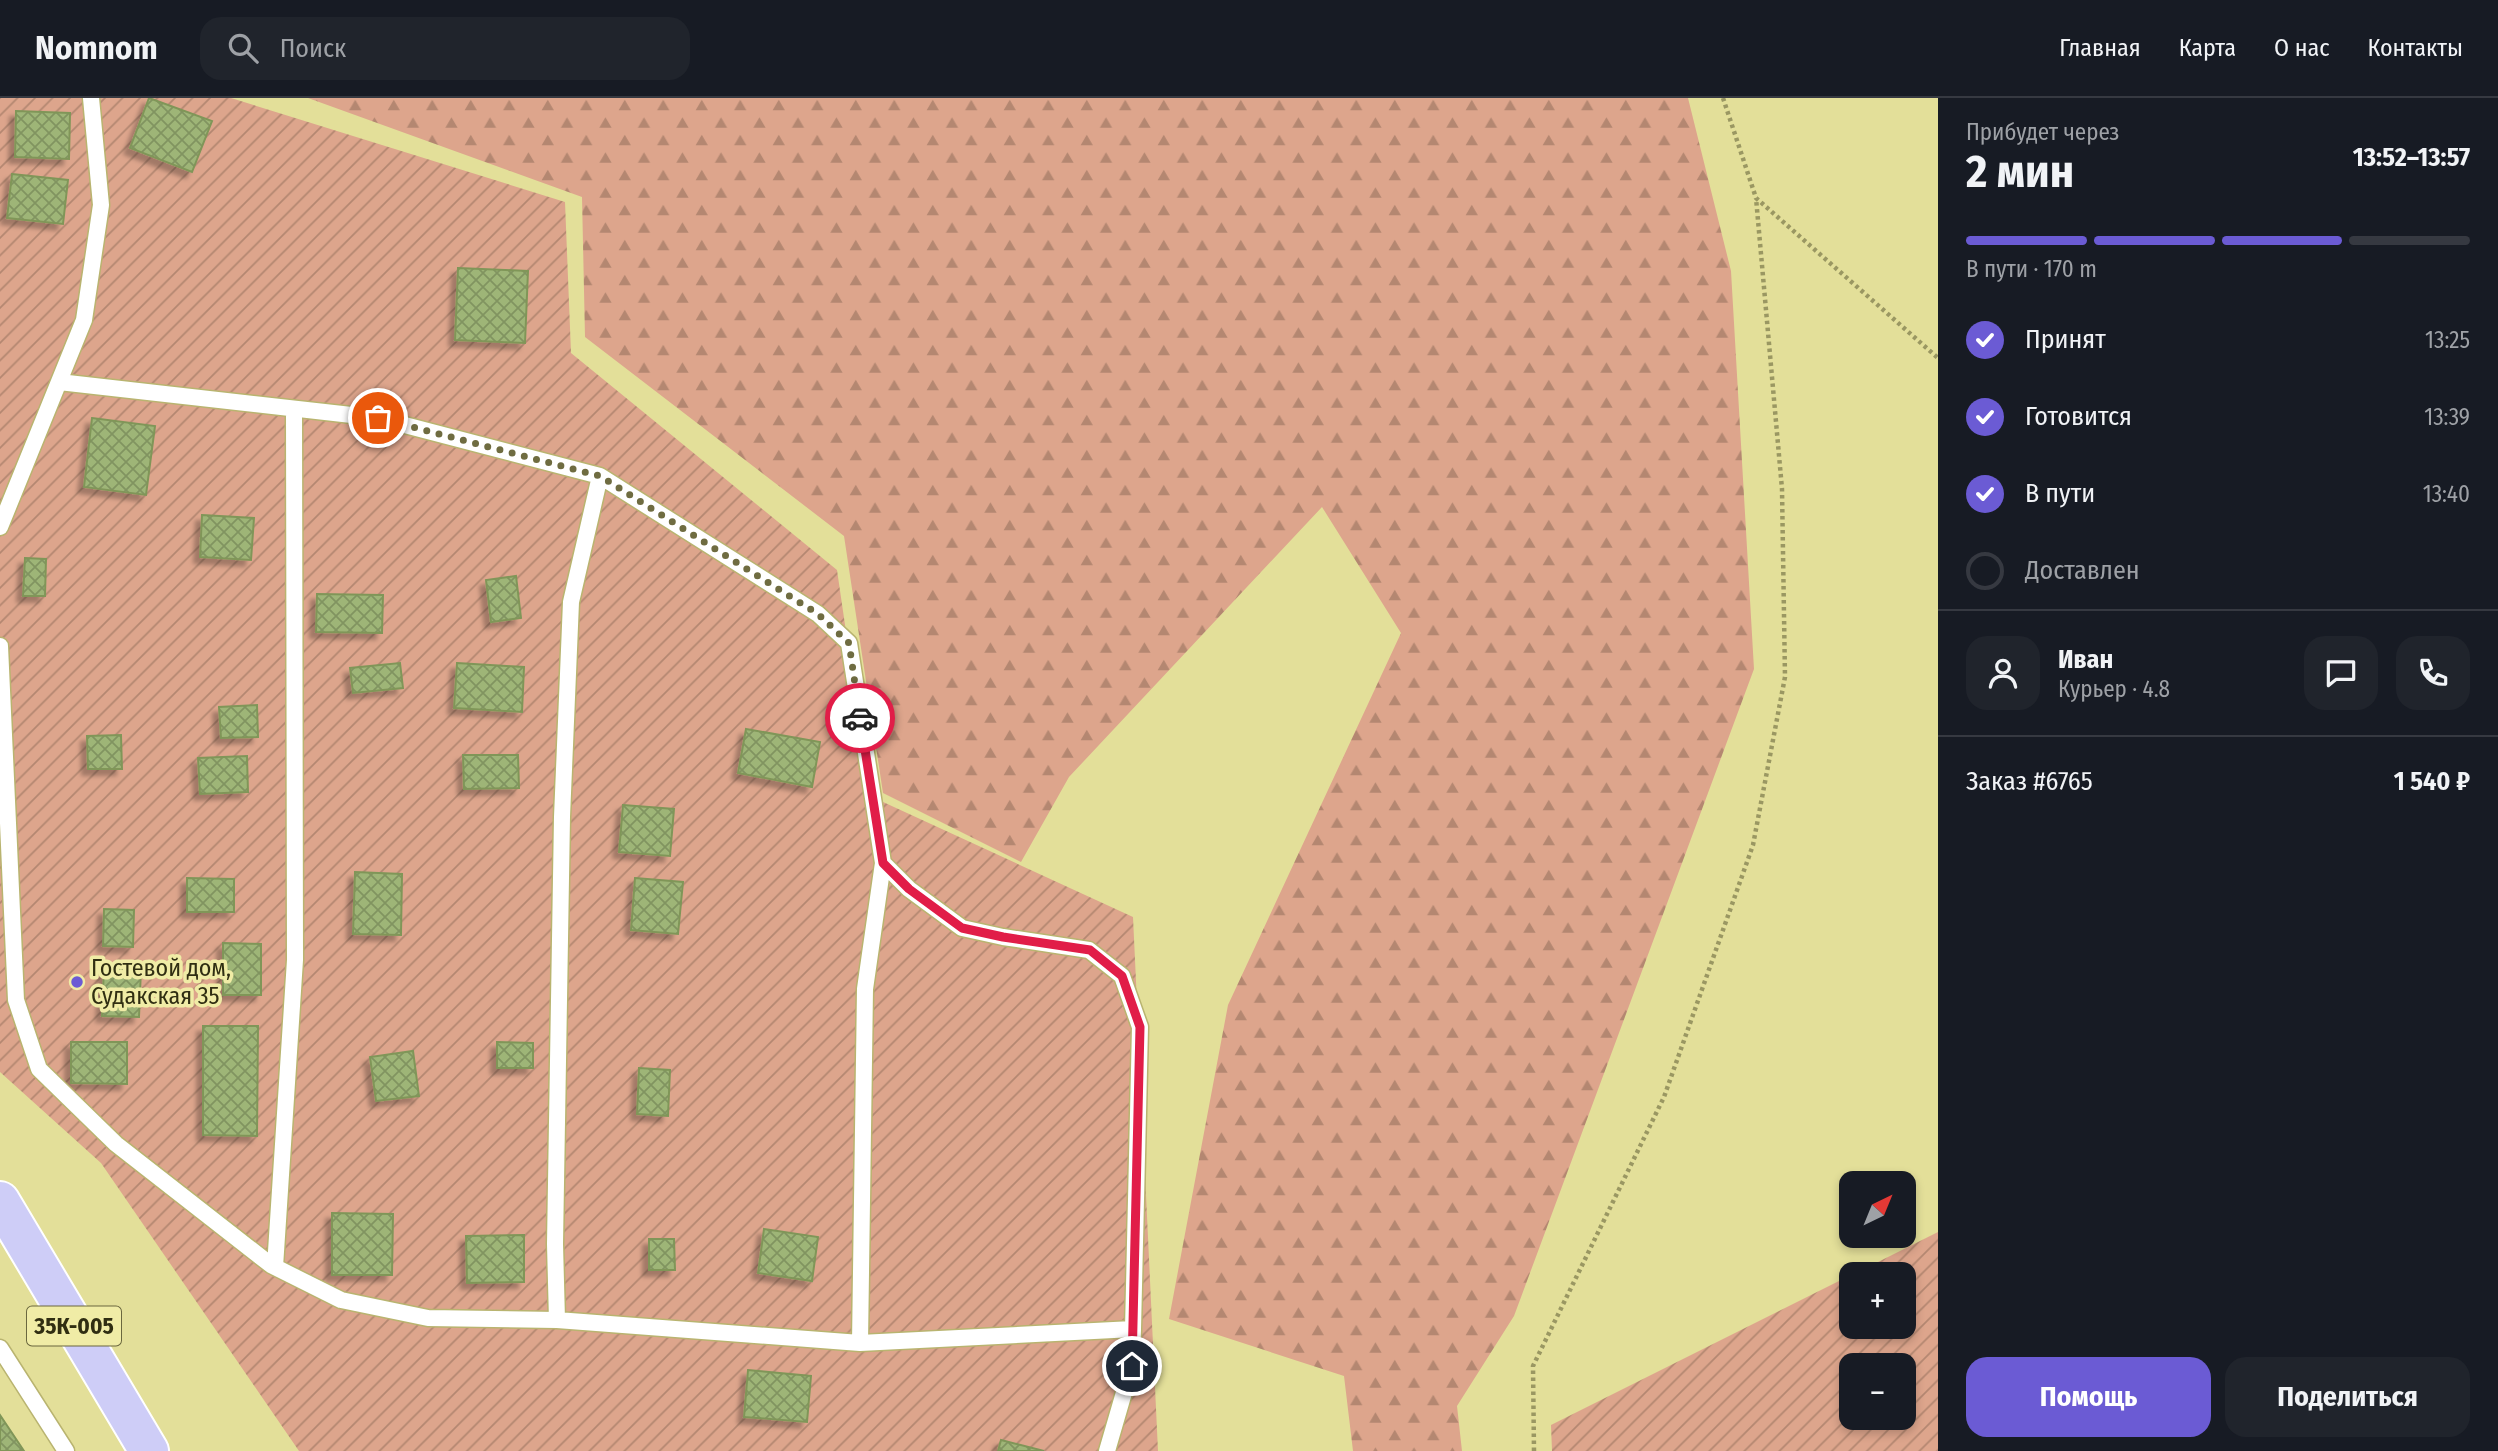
<!DOCTYPE html>
<html lang="ru">
<head>
<meta charset="utf-8">
<style>
	:root { --surface:#171b24; --page:#20242c; --text:#f1f3f6; --muted:#9ea1a6; --line:#363941; --accent:#6b5bd4 }
	body { margin:0; font-family:"Fira Sans Condensed",sans-serif; background:var(--page); color:var(--text); height:100vh; display:flex; flex-direction:column; font-size:26px; white-space:nowrap }
	* { box-sizing:border-box; margin:0 }
	p { font-size:23px; color:var(--muted) }
	.icon { flex:none; width:38px; height:38px; fill:none; stroke:currentColor; stroke-width:2; stroke-linecap:round; stroke-linejoin:round }
	.map { position:relative; flex:1; overflow:hidden }
	.side { display:flex; flex-direction:column; background:var(--surface); width:560px }
	.side>* { flex:none }
	.needle { width:46px; rotate:43deg }
	.fabs { position:absolute; left:1839px; top:1073px; display:grid; gap:14px }
	.fabs a { display:grid; place-items:center; width:77px; height:77px; border-radius:14px; background:var(--surface); box-shadow:0 4px 10px #0003; font-size:35px }
	.pin { position:absolute; display:grid; place-items:center; width:60px; height:60px; color:#fff; margin:-30px; border:4px solid #fff; border-radius:50%; box-shadow:0 2px 7px #0007 }
	.courier { position:absolute; display:grid; place-items:center; width:70px; height:70px; margin:-35px; border:5px solid #e11d48; border-radius:50%; background:#fff; color:#222; box-shadow:0 2px 9px #0007 }
	.overview em { font-style:normal; font-weight:700 }
	.overview div { display:flex; flex-direction:column-reverse }
	.overview { display:flex; align-items:center; justify-content:space-between; height:119px; padding:0 28px }
	h1 { font-size:46px; font-weight:700; line-height:52px }
	.bar { display:grid; grid-template-columns:repeat(4,1fr); gap:10px 7px; align-content:center; height:84px; padding:0 28px }
	.bar i { height:9px; border-radius:5px; background:var(--line) }
	.bar .on { background:var(--accent) }
	.bar p { grid-column:span 4 }
	.line { display:flex; align-items:center; gap:18px; padding:0 28px; border-top:2px solid var(--line) }
	.line div { flex:1 }
	.round { display:grid; place-items:center; flex:none; width:74px; height:74px; border-radius:21px; background:var(--page) }
	ol { padding:0 28px; list-style:none }
	li { display:flex; align-items:center; gap:21px; height:77px }
	li p { margin-inline-start:auto }
	li .icon { padding:7px; border-radius:50%; background:var(--accent); color:#fff; stroke-width:4 }
	li:last-child { color:var(--muted) }
	li i { width:38px; height:38px; border:4px solid var(--line); border-radius:50% }
	.action { display:flex; gap:14px; margin-top:auto; padding:14px 28px }
	.action a { flex:1; height:80px; border-radius:21px; background:var(--accent); color:#fff; font-size:28px; font-weight:700; line-height:80px; text-align:center }
	.action a+a { background:var(--page); color:var(--text) }
	header { display:flex; align-items:center; gap:42px; box-sizing:border-box; height:98px; padding:0 35px; background:var(--surface); border-bottom:2px solid var(--line) }
	header strong { font-size:33px }
	nav { display:flex; gap:38px; margin-inline-start:auto; font-size:24px }
	.search { width:490px; height:63px; background:var(--page); display:flex; align-items:center; gap:18px; box-sizing:border-box; padding:0 24px; border-radius:21px; color:var(--muted); font-size:26px }
	main { display:flex; flex:1; min-height:0 }
	.map>svg:first-child { display:block }
	.forest { fill:url(#forest-firs) }
	.garden { fill:url(#garden-furrows); fill-rule:evenodd }
	.building { fill:url(#building-cross-hatch); stroke:#809659; stroke-width:2; filter:url(#shadow) }
	.lines { fill:none; stroke-linecap:round; stroke-linejoin:round }
	.lane-casing { stroke:#b9b470; stroke-width:19 }
	.primary-casing { stroke:#fff; stroke-width:42 }
	.path { stroke:#9a9762; stroke-width:4.5; stroke-dasharray:3.5 3.5; stroke-linecap:butt }
	.lane { stroke:#fff; stroke-width:16 }
	.primary { stroke:#cecdf7; stroke-width:38 }
	.done { stroke:#6f6c41; stroke-width:7; stroke-dasharray:0 12.6 }
	.route { stroke:#e11d48; stroke-width:9 }
	.poi-dot { fill:#6b5bd4; stroke:#f0eca6; stroke-width:2.5 }
	.labels { text-anchor:middle; stroke-width:7; stroke-linejoin:round; paint-order:stroke }
	.shield { fill:#f0eca6; stroke:#6a673e; stroke-width:2 }
	.shield-label { font-size:23px; font-weight:bold; fill:#302e12 }
	.poi-label { font-size:24px; fill:#302e12; stroke:#f0eca6; text-anchor:start }
</style>
</head>
<body>
<header>
<strong>Nomnom</strong>
<div class="search"><svg class="icon" aria-label="search" viewBox="0 0 24 24"><circle cx="10" cy="10" r="6"/><path d="M15 15l6 6"/></svg>Поиск</div>
<nav><a>Главная</a><a>Карта</a><a>О нас</a><a>Контакты</a></nav>
</header>
<main>
<div class="map">
<svg width="1938" height="1353" viewBox="0 0 1938 1353">
	<defs>
		<pattern id="forest-firs" width="22" height="20" patternUnits="userSpaceOnUse" patternTransform="scale(1.75)"><rect width="22" height="20" fill="#dda58c"/><path d="M5 1l3.5 6h-7zM16 11l3.5 6h-7z" fill="#b48771"/></pattern>
		<pattern id="garden-furrows" width="10" height="10" patternUnits="userSpaceOnUse" patternTransform="scale(1.75)"><rect width="10" height="10" fill="#dda58c"/><path d="M-1 1l2-2M0 10L10 0M9 11l2-2" fill="none" stroke="#b48771"/></pattern>
		<pattern id="building-cross-hatch" width="8" height="8" patternUnits="userSpaceOnUse" patternTransform="scale(1.75)"><rect width="8" height="8" fill="#9eb577"/><path d="M0 0l8 8M0 8l8-8" fill="none" stroke="#819460"/></pattern>
		<filter id="shadow"><feDropShadow dx="-6" dy="6" stdDeviation="2" flood-color="#0004"/></filter>
	</defs>
	<rect width="100%" height="100%" fill="#e3df99"/>
	<!-- forest -->
	<path class="forest" d="M308 0H1688L1731 173 1754 571 1514 1218 1457 1308 1462 1353H1353L1344 1278 1169 1221 1228 907 1401 535 1322 409 1069 679 1021 764 883 695 844 438 585 239 582 99Z"/>
	<!-- garden -->
	<path class="garden" d="M0 0H231L565 104 571 255 837 472 870 698 1133 819 1158 1353H299L101 1065 0 974Z
		M1938 1134V1353H1552L1551 1327 1851 1177 1852 1228H1904V1176H1854ZM1852 1267H1904V1320H1852Z"/>
	<!-- building -->
	<path class="building" d="M149 0 212 23 192 74 130 50Z
		M16 13 70 15 69 61 15 59Z
		M12 76 68 82 63 126 7 120Z
		M458 170 528 173 525 245 455 242Z
		M92 320 155 328 146 397 84 389Z
		M202 417 254 420 251 462 200 459Z
		M25 460 46 461 45 498H23Z
		M516 478 521 520 491 524 486 482Z
		M317 496 383 497 382 535 316 534Z
		M400 565 403 590 353 595 350 570Z
		M457 565 524 569 522 614 454 610Z
		M257 607 258 639 221 640 219 609Z
		M746 631 820 644 812 689 738 675Z
		M121 637 122 671H88L87 638Z
		M463 657H518L519 690 464 691Z
		M247 658 248 694 200 696 198 660Z
		M623 707 674 711 670 758 619 754Z
		M355 774 402 776 401 837 353 836Z
		M187 780 234 781V814H187Z
		M635 780 683 784 678 836 631 832Z
		M104 811 134 812 133 849 103 848Z
		M223 845 261 846V897H223Z
		M104 869 141 871 139 919 102 918Z
		M203 928H258L257 1038 203 1037Z
		M71 944H127V986L71 985Z
		M497 944 533 945V970H497Z
		M413 953 419 998 376 1003 370 959Z
		M639 970 670 972 668 1018 637 1016Z
		M332 1115 393 1116 392 1177H332Z
		M764 1131 818 1139 812 1183 758 1175Z
		M524 1137V1184L467 1185 466 1138Z
		M649 1141H674L675 1172H649Z
		M748 1272 811 1278 807 1324 744 1319Z
		M0 1317 24 1353H0Z
		M1001 1342 1044 1353H998Z"/>
	<g class="lines">
		<!-- lane casing -->
		<g class="lane-casing">
			<path id="lane" d="M59 284 378 320 600 378 818 516 849 545 883 765 865 891 860 1245
				M0 429 84 222 101 107 91 0
				M0 548 16 902 39 971 116 1046 271 1167 341 1202 428 1220 557 1222 860 1245 1133 1231
				M883 765 909 791 962 830 1003 839 1089 852 1122 878 1140 929 1133 1231 1132 1267 1107 1353
				M275 1169 295 862 294 311
				M557 1222 555 1146 562 719 571 504 600 378
				M0 1250 66 1353"/>
		</g>
		<!-- primary casing -->
		<g class="primary-casing">
			<path id="primary" d="M0 1103 149 1353"/>
		</g>
		<!-- path -->
		<path class="path" d="M1723 0 1756 100 1938 260
			M1534 1353 1533 1268 1664 999 1753 747 1785 579 1782 391 1756 100"/>
		<!-- lane -->
		<use href="#lane" class="lane"/>
		<!-- primary -->
		<use href="#primary" class="primary"/>
	</g>
	<g class="lines">
		<!-- done -->
		<path class="done" d="M378 320 600 378 818 516 849 545 860 620"/>
		<!-- route -->
		<path class="route" d="M860 620 883 765 909 791 962 830 1003 839 1090 852 1122 878 1140 929 1132 1268"/>
	</g>
	<!-- markers -->
	<circle class="poi-dot" cx="77" cy="884" r="7"/>
	<g class="labels">
		<!-- shield labels -->
		<rect class="shield" x="27" y="1208.5" width="94" height="39" rx="5"/>
		<g class="shield-label">
			<text x="74" y="1236">35К-005</text>
		</g>
		<!-- poi labels -->
		<g class="poi-label">
			<text x="91" y="878">Гостевой дом,<tspan x="91" dy="28">Судакская 35</tspan></text>
		</g>
	</g>
</svg>
<div class="fabs">
<a><svg class="needle" viewBox="-14 -14 28 28"><path d="M0-13l5 13h-10z" fill="#e53935"/><path d="M0 13l5-13h-10z" fill="#9ea1a6"/></svg></a>
<a>+</a>
<a>−</a>
</div>
<div class="pin" style="left:378px;top:320px;background:#ea580c"><svg class="icon" aria-label="bag" viewBox="0 0 24 24"><path d="M5 8h14l-1 12H6zM9 8a3 3 0 0 1 6 0"/></svg></div>
<div class="pin" style="left:1132px;top:1268px;background:#1f2937"><svg class="icon" aria-label="home" viewBox="0 0 24 24"><path d="M3 11l9-7 9 7M6 9v11h12V9"/></svg></div>
<div class="courier" style="left:860px;top:620px"><svg class="icon" aria-label="car" viewBox="0 0 24 24"><path d="M5 17H2v-5l4-1 3-4h7l3 4 3 1v5h-3M9 17h6M6 11h13"/><circle cx="7" cy="17" r="2"/><circle cx="17" cy="17" r="2"/></svg></div>
</div>
<section class="side">
<div class="overview"><div><h1>2 мин</h1><p>Прибудет через</p></div><em>13:52–13:57</em></div>
<div class="bar"><i class="on"></i><i class="on"></i><i class="on"></i><i></i><p>В пути · 170 m</p></div>
<ol>
<li><svg class="icon" aria-label="check" viewBox="0 0 24 24"><path d="M5 12l5 5 9-10"/></svg>Принят<p>13:25</p></li>
<li><svg class="icon" aria-label="check" viewBox="0 0 24 24"><path d="M5 12l5 5 9-10"/></svg>Готовится<p>13:39</p></li>
<li><svg class="icon" aria-label="check" viewBox="0 0 24 24"><path d="M5 12l5 5 9-10"/></svg>В пути<p>13:40</p></li>
<li><i></i>Доставлен</li>
</ol>
<div class="line" style="height:126px"><a class="round"><svg class="icon" aria-label="person" viewBox="0 0 24 24"><circle cx="12" cy="8" r="4"/><path d="M4 21q1-7 8-7t8 7"/></svg></a><div><b>Иван</b><p>Курьер · 4.8</p></div><a class="round"><svg class="icon" aria-label="chat" viewBox="0 0 24 24"><path d="M4 5h16v11H9l-5 4z"/></svg></a><a class="round"><svg class="icon" aria-label="phone" viewBox="0 0 24 24"><path d="M5 4h4l2 5-3 2q2 4 5 5l2-3 5 2v4C11 20 4 13 5 4z"/></svg></a></div>
<div class="line" style="height:91px"><div>Заказ #6765</div><b>1 540 ₽</b></div>
<div class="action"><a>Помощь</a><a>Поделиться</a></div>
</section>
</main>
</body>
</html>
